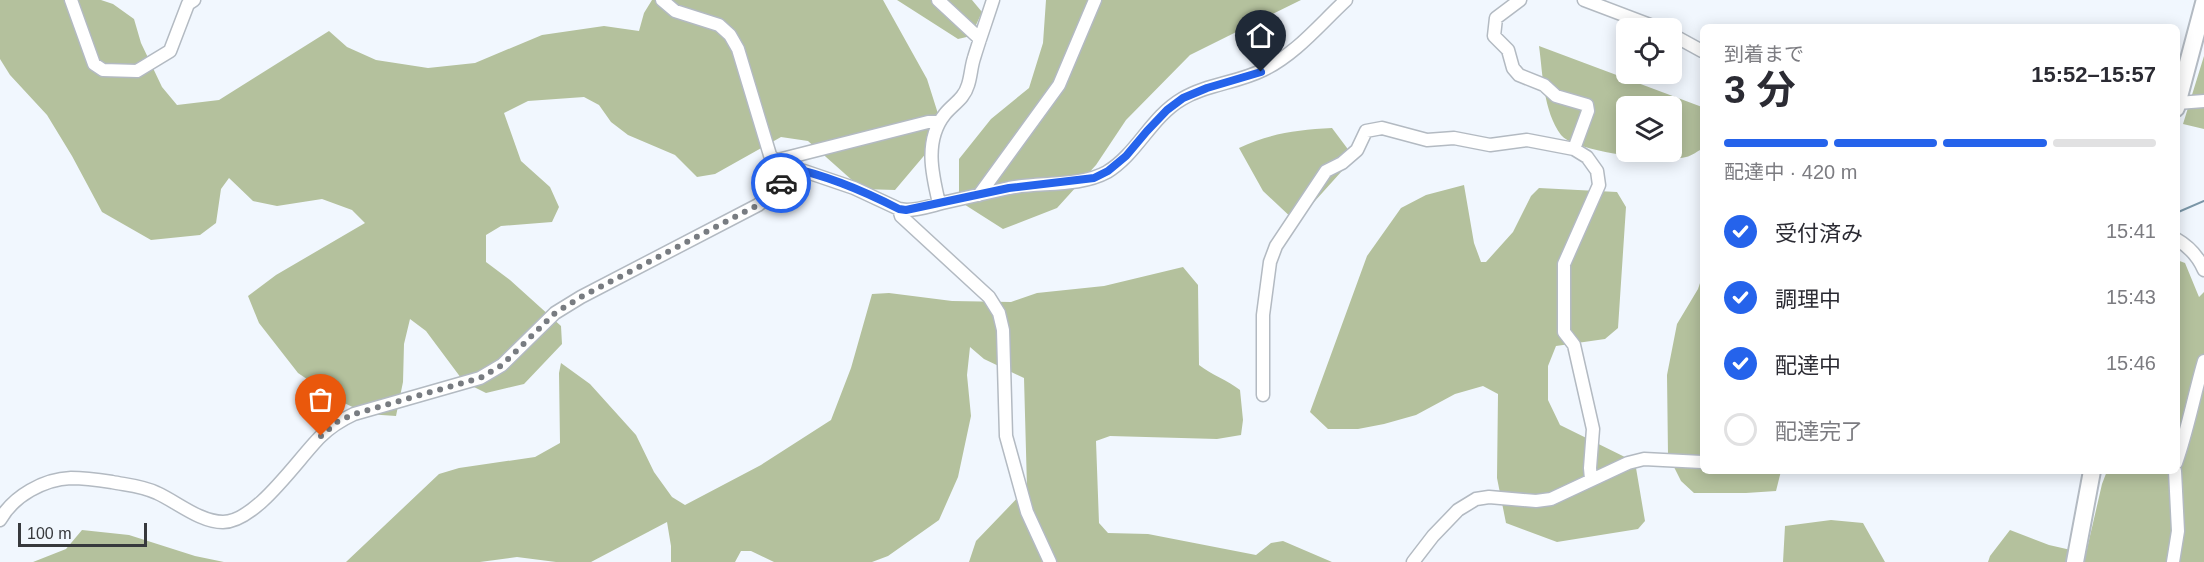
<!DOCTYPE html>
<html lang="ja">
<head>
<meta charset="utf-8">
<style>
	:root { --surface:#fff; --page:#f7f7f7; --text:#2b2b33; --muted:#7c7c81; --line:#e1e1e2; --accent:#2563eb }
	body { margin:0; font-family:Arial,"Noto Sans JP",sans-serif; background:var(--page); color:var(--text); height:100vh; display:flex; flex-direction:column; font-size:22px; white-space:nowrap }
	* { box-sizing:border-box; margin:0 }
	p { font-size:20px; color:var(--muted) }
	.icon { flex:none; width:33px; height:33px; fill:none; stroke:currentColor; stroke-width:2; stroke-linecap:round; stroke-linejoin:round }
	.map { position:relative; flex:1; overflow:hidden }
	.panel { position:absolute; left:1700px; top:24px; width:480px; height:450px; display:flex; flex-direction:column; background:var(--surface); border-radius:9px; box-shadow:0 3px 15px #0003 }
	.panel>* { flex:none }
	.controls { position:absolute; left:1616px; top:18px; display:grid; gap:12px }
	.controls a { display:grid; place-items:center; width:66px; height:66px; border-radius:9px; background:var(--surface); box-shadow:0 3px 15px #0003; font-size:30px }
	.scale { position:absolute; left:18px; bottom:15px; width:129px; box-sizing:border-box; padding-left:6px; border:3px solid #37393d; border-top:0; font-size:16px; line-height:21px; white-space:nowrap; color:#37393d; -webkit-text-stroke:4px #f1f7fe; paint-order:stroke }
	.pin { position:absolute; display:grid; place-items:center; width:51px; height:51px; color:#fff; margin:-62px -26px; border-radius:50% 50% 50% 0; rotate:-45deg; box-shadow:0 0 6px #0007 }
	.pin .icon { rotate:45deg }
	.courier { position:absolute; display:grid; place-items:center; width:60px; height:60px; margin:-30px; border:4px solid #2563eb; border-radius:50%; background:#fff; color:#222; box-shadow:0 2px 8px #0007 }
	.overview em { font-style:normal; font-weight:700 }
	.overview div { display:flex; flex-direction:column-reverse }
	.overview { display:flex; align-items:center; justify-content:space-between; height:102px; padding:0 24px }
	h1 { font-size:39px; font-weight:700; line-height:45px }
	.bar { display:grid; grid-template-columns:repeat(4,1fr); gap:9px 6px; align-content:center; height:72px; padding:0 24px }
	.bar i { height:8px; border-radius:4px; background:var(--line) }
	.bar .on { background:var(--accent) }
	.bar p { grid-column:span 4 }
	ol { padding:0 24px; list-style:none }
	li { display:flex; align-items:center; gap:18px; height:66px }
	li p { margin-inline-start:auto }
	li .icon { padding:6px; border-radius:50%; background:var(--accent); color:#fff; stroke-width:4 }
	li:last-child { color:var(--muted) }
	li i { width:33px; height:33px; border:3px solid var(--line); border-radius:50% }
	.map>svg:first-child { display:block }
	.forest { fill:#b4c19d; fill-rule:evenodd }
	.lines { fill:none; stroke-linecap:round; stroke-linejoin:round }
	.stream { stroke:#7b97a8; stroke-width:2 }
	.minor-casing { stroke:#b3bac2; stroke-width:15 }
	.major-casing { stroke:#b3bac2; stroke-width:20 }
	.minor { stroke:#fff; stroke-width:12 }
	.major { stroke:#fff; stroke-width:16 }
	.done { stroke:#787c81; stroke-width:6; stroke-dasharray:0 10.8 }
	.route { stroke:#2563eb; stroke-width:8 }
</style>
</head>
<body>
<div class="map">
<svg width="2204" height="562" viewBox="0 0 2204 562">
	<rect width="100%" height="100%" fill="#f1f7fe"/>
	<!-- forest -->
	<path class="forest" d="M0 0H101L113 4 134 19 141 43 162 87 177 105 219 100 329 31 347 47 376 60 428 68 475 63 542 35 604 26 639 31 644 13 652 0H883L927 79 940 120 928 151 895 190 862 189 808 141 781 137 715 174 697 177 675 155 628 135 611 122 599 105 584 97 528 101 504 113 521 161 550 187 559 207 552 222 501 226 486 235V262L510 280 561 326 562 344 524 384 486 393 464 382 426 331 410 319 404 344 403 382 396 416 367 414 338 400 298 373 259 323 248 296 276 275 365 223 352 210 322 199 277 206 253 201 229 178 221 189 216 223 200 235 151 240 102 212 72 156 47 115 10 75 0 59Z
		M897 0H972L982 12 971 36 958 39Z
		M1046 0H1301L1190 55 1126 120 1096 165 1057 208 1003 229 959 201V159L991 119 1029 88 1043 43Z
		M1539 46 1702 107V149C1697 151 1692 156 1686 157 1665 163 1574 152 1561 135 1543 110 1543 75 1539 46ZM1626 106H1671V152H1626Z
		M2204 56V129L2183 124Z
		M1332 128 1347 148 1350 162 1296 222 1263 191 1239 148C1271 133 1297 130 1332 128Z
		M1464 185 1474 243 1481 262H1486L1513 232 1531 196 1539 188 1617 192 1626 207 1618 328 1605 339 1556 346 1548 366V400L1560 425 1635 462 1645 521 1638 529 1557 542 1506 523 1497 478 1498 394 1483 386 1455 394 1416 415 1384 424 1358 429H1328L1310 412 1367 256 1401 208 1426 195Z
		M2177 260 2185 263 2199 297 2204 292V562H2084L2102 484 2107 471H2176Z
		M1183 267 1198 285 1199 365C1212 375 1227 380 1240 390L1243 420 1241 435 1217 439 1110 436 1096 441 1099 523 1108 533 1148 534 1256 555 1271 543 1283 541 1332 562H969L976 541 1027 488 1024 378 984 359 970 347 967 375 971 416 958 477 939 520 888 556 872 562H774L751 551H741L735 562H671V546L667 522 591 562H556L517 557 480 562H346L439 474 459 468 535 457 560 443 559 373 561 363 590 384 636 435 654 472 672 497 685 505 761 465 831 420 851 368 872 294 889 293 952 301 1011 302 1037 293 1104 286Z
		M1702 277V471H1781L1776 491 1746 493H1694L1681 481 1668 455 1667 375 1677 324 1698 289Z
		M1831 520 1863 523 1885 562H1783L1785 526Z
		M82 530 129 535 195 556 224 562H33L66 549Z
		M2010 530 2049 545 2084 553 2080 562H1988L1990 556Z"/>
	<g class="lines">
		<!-- stream -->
		<path class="stream" d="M2176 213 2204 201"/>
		<!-- minor casing -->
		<g class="minor-casing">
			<path id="minor" d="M71 0 94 64 103 70 137 71 170 51 188 4 194 0
				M662 0 675 11 719 25 730 35 738 49 770 155 779 165 804 171 854 188 899 209 906 210C918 210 930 206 942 203 964 198 986 193 1009 188 1039 182 1080 187 1107 172 1137 154 1151 117 1182 99 1207 84 1237 83 1263 70 1296 54 1320 24 1346 0
				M938 0 980 39
				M1520 0 1496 18 1494 36 1508 50 1513 68 1519 75 1544 85 1556 96 1587 105 1588 111 1574 149
				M1584 0 1658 28
				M1671 34 1702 51
				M2178 103 2204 101
				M774 161 928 122H939
				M979 195 1059 85 1095 0
				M939 203C932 174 924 140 945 114 953 104 964 99 968 85 971 76 971 67 974 58 980 38 987 19 993 0
				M899 209 901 216 989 297 999 313 1003 330 1006 436 1027 512 1050 562
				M2176 239C2190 247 2198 256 2204 270
				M1263 395V315L1270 262 1276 246 1326 171 1342 163 1357 150 1366 131 1382 128 1427 140 1454 138 1490 145 1527 140 1574 149 1587 157 1597 171 1599 185 1564 264V332L1574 345 1593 429 1590 468 1591 479
				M2176 463C2188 429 2194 395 2204 361
				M0 520C13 496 44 479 71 478 85 478 99 480 112 482 127 485 143 486 157 493 177 502 200 522 223 522 256 522 297 460 320 437 330 427 341 420 354 414L480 378 502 365 555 313 581 297 758 205 777 190 787 167
				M1413 562 1433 536 1458 510 1476 499 1489 497 1536 501 1551 499 1628 463 1644 459 1702 462
				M2173 562 2178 531 2175 471"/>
		</g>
		<!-- major casing -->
		<g class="major-casing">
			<path id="major" d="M2176 108 2204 3
				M2075 562 2092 471"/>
		</g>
		<!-- minor -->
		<use href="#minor" class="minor"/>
		<!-- major -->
		<use href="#major" class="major"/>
	</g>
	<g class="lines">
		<!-- done -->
		<path class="done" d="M321 436 337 422 354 414 480 378 502 365 555 313 581 297 758 205 777 190 781 183"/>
		<!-- route -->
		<path class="route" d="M781 183 787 167C826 175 864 191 899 209L906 210 1009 188 1094 178 1108 171 1126 156 1147 131 1167 110 1183 98 1207 88 1261 72"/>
	</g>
</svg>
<div class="controls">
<a><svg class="icon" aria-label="locate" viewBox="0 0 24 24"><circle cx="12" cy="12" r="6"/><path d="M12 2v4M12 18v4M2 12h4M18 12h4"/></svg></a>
<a><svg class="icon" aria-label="layers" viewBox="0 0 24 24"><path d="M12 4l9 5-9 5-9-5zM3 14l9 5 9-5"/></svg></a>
</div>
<div class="scale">100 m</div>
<div class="pin" style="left:321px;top:436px;background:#ea580c"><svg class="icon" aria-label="bag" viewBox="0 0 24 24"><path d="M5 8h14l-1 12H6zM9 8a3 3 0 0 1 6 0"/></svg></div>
<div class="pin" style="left:1261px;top:72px;background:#1f2937"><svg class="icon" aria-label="home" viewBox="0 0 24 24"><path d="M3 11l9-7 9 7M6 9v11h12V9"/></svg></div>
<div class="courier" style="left:781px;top:183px"><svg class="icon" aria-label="car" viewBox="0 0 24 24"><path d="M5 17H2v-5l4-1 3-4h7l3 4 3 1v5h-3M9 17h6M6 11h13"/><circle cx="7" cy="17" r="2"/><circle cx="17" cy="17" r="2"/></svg></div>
<section class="panel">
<div class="overview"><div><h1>3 分</h1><p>到着まで</p></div><em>15:52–15:57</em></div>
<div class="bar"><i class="on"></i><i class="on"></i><i class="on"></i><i></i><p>配達中 · 420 m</p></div>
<ol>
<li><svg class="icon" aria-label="check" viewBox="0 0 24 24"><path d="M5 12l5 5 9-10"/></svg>受付済み<p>15:41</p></li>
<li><svg class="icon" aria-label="check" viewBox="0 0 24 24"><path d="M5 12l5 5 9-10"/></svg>調理中<p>15:43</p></li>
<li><svg class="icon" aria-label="check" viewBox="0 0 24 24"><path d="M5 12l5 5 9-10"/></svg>配達中<p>15:46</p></li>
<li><i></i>配達完了</li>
</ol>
</section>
</div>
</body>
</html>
